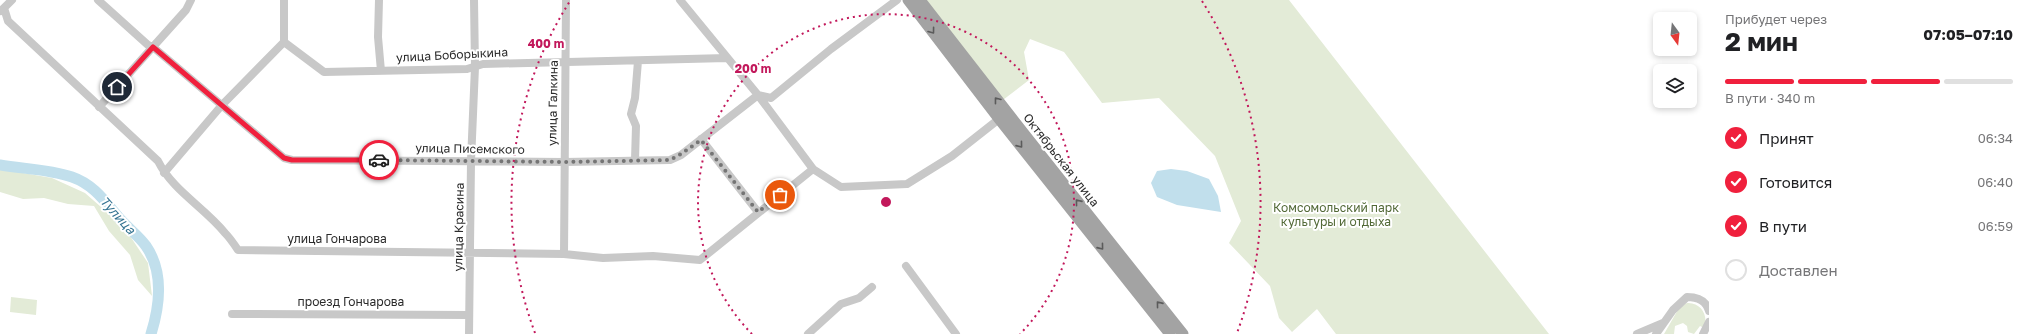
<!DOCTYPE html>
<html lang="ru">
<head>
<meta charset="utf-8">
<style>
	:root { --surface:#fff; --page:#f6f6f6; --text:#202124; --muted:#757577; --line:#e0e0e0; --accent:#f0203d }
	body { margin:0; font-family:"Golos Text",sans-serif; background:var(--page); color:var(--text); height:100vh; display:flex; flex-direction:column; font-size:15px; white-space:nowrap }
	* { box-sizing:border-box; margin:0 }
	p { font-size:13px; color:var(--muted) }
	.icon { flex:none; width:22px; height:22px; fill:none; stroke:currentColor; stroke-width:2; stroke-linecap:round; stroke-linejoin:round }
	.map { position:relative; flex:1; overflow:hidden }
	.drawer { display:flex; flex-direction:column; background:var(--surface); width:320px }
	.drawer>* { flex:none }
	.needle { width:26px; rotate:165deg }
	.buttons { position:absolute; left:1653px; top:12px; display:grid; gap:8px }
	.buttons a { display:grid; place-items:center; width:44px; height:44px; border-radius:6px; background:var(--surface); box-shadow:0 2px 6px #0003; font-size:20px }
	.pin { position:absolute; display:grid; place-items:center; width:34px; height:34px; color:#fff; margin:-17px; border:2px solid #fff; border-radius:50%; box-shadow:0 1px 4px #0007 }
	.courier { position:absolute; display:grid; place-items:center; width:40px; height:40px; margin:-20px; border:3px solid #f0203d; border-radius:50%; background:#fff; color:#222; box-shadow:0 1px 5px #0007 }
	.headline em { font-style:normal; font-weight:700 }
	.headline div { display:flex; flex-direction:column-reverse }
	.headline { display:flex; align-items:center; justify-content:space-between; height:68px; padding:0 16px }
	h1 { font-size:26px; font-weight:700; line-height:30px }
	.bar { display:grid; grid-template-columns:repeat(4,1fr); gap:6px 4px; align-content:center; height:48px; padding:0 16px }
	.bar i { height:5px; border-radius:3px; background:var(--line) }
	.bar .active { background:var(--accent) }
	.bar p { grid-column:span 4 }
	ol { padding:0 16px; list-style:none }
	li { display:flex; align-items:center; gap:12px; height:44px }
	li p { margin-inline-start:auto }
	li .icon { padding:4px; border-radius:50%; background:var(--accent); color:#fff; stroke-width:4 }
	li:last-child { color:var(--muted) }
	li i { width:22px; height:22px; border:2px solid var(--line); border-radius:50% }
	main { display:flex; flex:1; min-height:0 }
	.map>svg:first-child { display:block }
	.green { fill:#e3ebd7 }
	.water { fill:#c1dfec }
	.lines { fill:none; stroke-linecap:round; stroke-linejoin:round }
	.river { stroke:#c1dfec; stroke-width:11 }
	.minor { stroke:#c8c8c8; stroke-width:8 }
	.major { stroke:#a3a3a3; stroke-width:11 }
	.oneway { stroke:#5b5b5b }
	.done { stroke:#757575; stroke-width:4; stroke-dasharray:0 7.2 }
	.route { stroke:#f0203d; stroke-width:5 }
	.ring { fill:none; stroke:#c2185b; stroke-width:2; stroke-dasharray:2 4 }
	.labels { text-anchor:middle; stroke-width:4; stroke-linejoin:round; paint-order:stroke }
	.street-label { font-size:12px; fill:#2b2b2b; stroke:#fff }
	.park-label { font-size:12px; fill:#526937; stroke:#fff }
	.water-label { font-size:13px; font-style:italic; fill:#357492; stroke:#fff }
	.centre { fill:#c2185b; stroke:#fff; stroke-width:2 }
	.ring-label { font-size:12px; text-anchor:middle; font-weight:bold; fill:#c2185b; stroke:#fff; stroke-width:4; stroke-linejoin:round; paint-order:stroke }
</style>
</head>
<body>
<main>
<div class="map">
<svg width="1709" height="334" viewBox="0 0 1709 334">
	<rect width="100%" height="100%" fill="#fff"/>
	<!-- green -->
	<path class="green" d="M924 0H1289L1549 334H1336L1317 309 1292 332 1279 318 1270 286 1229 243 1241 221 1215 156 1159 98 1102 103 1064 52 1030 39 1024 52 1029 80 999 103Z
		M0 169 52 178 85 193 124 227 148 263 152 296 138 280 130 255 109 231 94 206 68 204 44 198 23 199 0 192Z
		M11 297 37 300 36 315 10 312Z
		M1687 303C1701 302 1709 316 1704 328L1700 326 1694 334 1688 332 1687 326 1683 323 1675 326 1674 334H1664L1679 308Z"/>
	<!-- water -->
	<path class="water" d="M1171 169 1187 171 1209 179 1218 196 1221 212 1177 205 1157 197 1151 183 1157 171Z"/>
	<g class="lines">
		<!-- river -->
		<path class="river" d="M0 165C24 169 48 169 72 177 95 185 106 203 121 220 129 229 139 236 146 246 164 272 160 305 151 334"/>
		<!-- minor -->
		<path class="minor" d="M98 0 148 45 153 47 284 158 292 160 565 162 670 160 681 155 758 95 771 98 831 49 897 0
			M379 0 378 37 381 71
			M680 0 758 95 813 169 841 187 907 184 952 156 999 119
			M4 8 8 21 158 161C173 191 204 207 225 233 230 238 234 244 238 250L564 254 603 258 653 256 700 260 813 169
			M1 11 12 0
			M284 42 324 72 467 69 483 64 727 58
			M99 107 186 10 191 0
			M701 139 758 212
			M635 160 636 126 631 114 635 98 638 61
			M164 173 222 105 284 42V0
			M564 254 566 0
			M906 266 956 334
			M232 314 469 315
			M469 334 471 161 475 67 474 0
			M808 334 841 304 859 298 872 287
			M1637 334 1663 323
			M1656 334 1673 310 1687 297C1697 297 1706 300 1709 311
			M1703 334 1709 322"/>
		<!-- major -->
		<path class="major" d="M908 0 999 119 1170 334
			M920 0 1025 135 1183 334"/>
	</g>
	<!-- one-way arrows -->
	<defs><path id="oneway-chevron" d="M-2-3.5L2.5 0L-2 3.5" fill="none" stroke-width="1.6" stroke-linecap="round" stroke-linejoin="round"/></defs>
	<g class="oneway">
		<use href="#oneway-chevron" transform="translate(932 31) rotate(53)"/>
		<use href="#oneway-chevron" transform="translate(997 100) rotate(-128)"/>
		<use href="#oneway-chevron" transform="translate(1020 145) rotate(51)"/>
		<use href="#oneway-chevron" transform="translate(1078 202) rotate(-129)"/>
		<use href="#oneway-chevron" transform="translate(1101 247) rotate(51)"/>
		<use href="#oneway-chevron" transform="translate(1159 304) rotate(-129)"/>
	</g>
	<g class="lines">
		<!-- done -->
		<path class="done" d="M379 160 565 162 670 160 681 154 701 140 758 212 780 195"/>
		<!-- route -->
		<path class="route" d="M117 87 153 47 284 158 292 160H379"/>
	</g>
	<!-- distance rings -->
	<g class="ring">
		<path d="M752 334A188 188 0 1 1 1020 334"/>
		<path d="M535 333A375 375 0 0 1 570 1M1202 1A375 375 0 0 1 1237 333"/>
	</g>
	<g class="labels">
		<!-- street labels -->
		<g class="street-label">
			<text transform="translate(452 55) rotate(-3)" y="4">улица Боборыкина</text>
			<text transform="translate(553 103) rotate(-89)" y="4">улица Галкина</text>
			<text transform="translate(470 149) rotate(1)" y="4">улица Писемского</text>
			<text transform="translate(1061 160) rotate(52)" y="4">Октябрьская улица</text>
			<text transform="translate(459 227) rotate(-89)" y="4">улица Красина</text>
			<text x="337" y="243">улица Гончарова</text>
			<text x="351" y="306">проезд Гончарова</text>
		</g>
		<!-- park labels -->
		<g class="park-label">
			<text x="1336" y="212">Комсомольский парк<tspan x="1336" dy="14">культуры и отдыха</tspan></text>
		</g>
		<!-- water labels -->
		<g class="water-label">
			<text transform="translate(118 215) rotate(48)" y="5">Тулица</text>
		</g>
	</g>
	<circle cx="886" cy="202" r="6" class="centre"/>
	<g class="ring-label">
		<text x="546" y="48">400 m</text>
		<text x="753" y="73">200 m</text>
	</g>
</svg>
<div class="buttons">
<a><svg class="needle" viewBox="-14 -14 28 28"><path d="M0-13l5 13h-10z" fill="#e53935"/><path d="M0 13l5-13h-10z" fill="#757577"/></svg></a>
<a><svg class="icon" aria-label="layers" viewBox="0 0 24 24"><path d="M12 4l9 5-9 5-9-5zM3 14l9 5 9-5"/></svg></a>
</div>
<div class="pin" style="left:780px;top:195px;background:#ea580c"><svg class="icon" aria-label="bag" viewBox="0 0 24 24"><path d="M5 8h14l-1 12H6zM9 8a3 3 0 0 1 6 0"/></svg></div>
<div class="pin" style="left:117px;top:87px;background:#1f2937"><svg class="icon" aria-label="home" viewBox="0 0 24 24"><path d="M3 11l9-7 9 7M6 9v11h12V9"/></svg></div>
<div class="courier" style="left:379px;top:160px"><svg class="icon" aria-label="car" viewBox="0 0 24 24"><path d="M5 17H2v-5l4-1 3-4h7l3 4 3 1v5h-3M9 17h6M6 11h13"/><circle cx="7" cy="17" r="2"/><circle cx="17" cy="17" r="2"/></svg></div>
</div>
<section class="drawer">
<div class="headline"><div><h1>2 мин</h1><p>Прибудет через</p></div><em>07:05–07:10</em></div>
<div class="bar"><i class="active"></i><i class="active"></i><i class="active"></i><i></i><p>В пути · 340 m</p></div>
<ol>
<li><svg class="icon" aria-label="check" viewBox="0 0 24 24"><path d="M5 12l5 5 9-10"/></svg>Принят<p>06:34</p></li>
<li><svg class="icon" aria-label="check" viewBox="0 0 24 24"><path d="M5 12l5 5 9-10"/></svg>Готовится<p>06:40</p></li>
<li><svg class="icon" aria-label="check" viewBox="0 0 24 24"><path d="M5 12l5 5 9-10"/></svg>В пути<p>06:59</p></li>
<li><i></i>Доставлен</li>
</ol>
</section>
</main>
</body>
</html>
